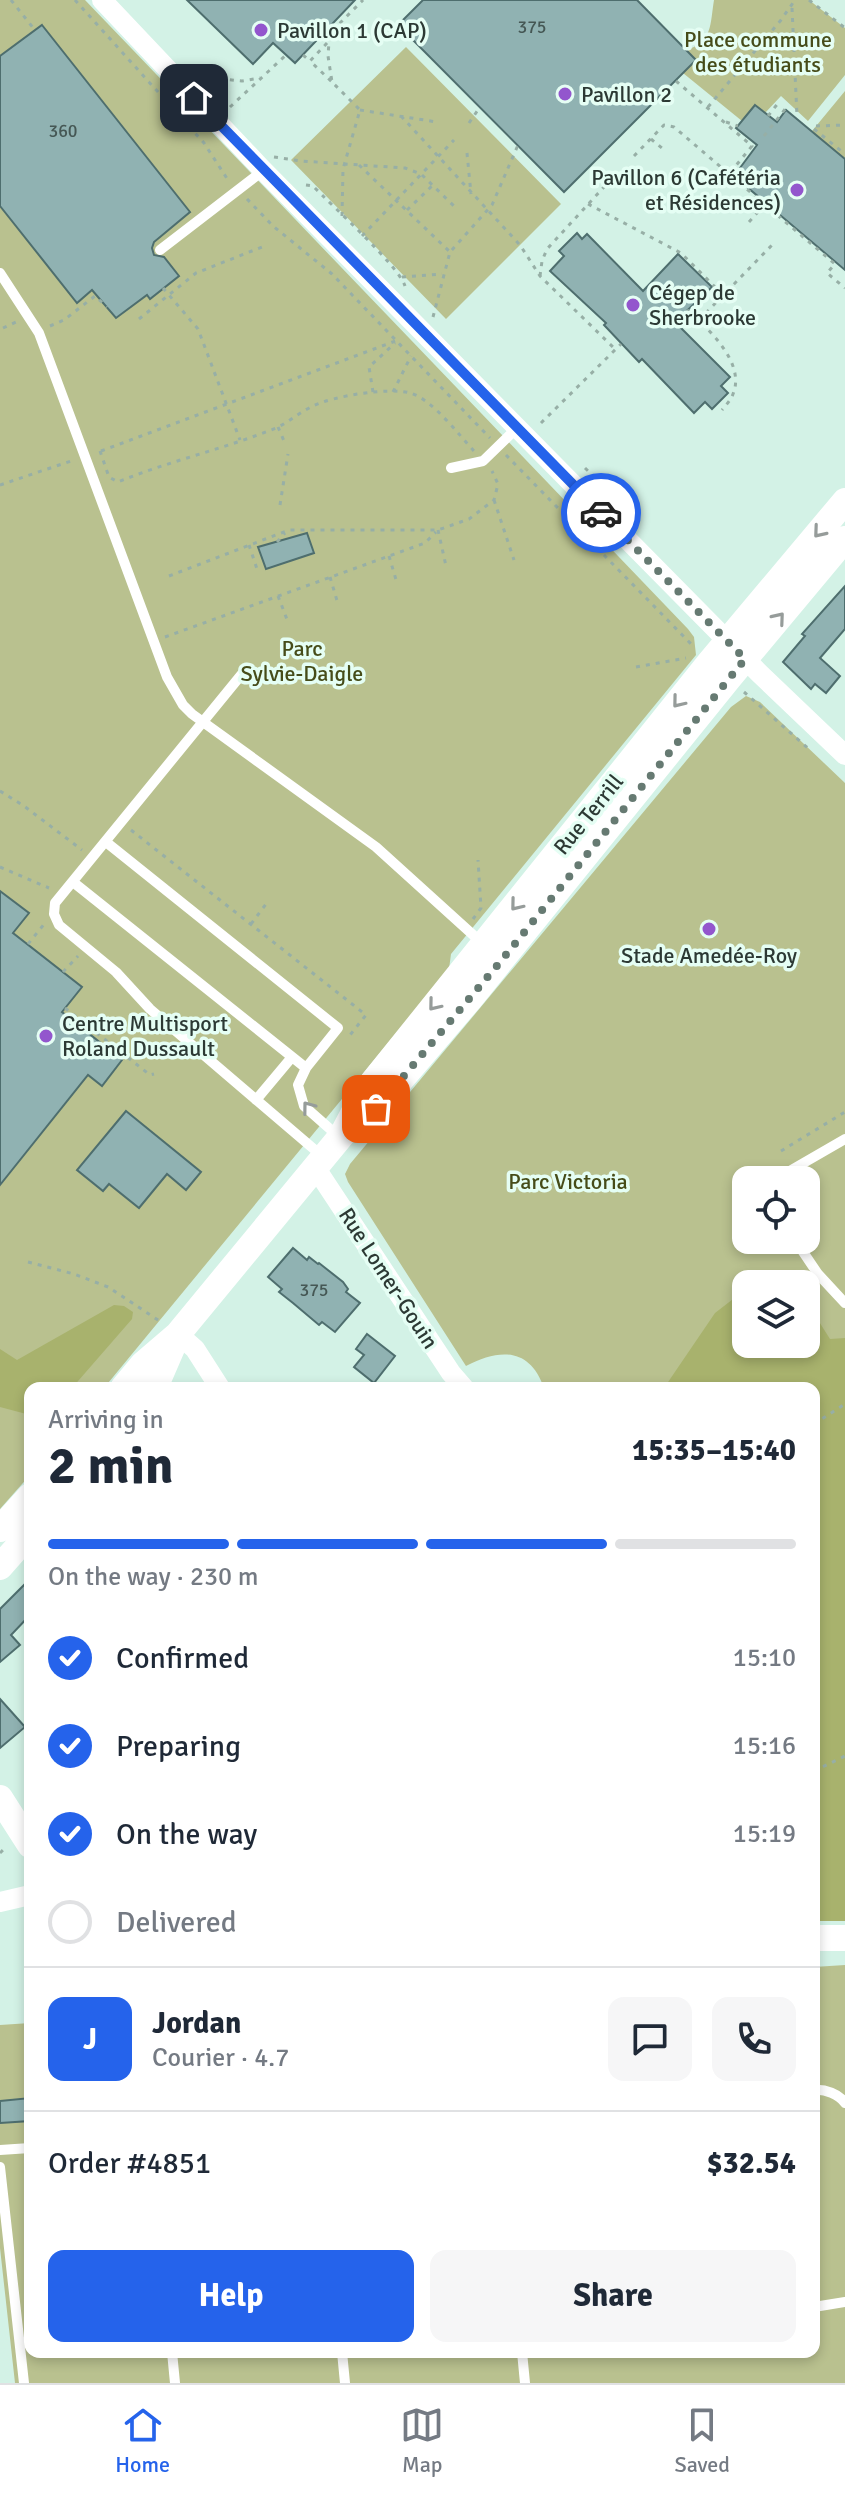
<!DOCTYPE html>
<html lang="en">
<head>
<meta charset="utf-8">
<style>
	:root { --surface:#fff; --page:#f6f6f7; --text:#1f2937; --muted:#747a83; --line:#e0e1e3; --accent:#2563eb }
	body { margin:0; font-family:Signika,sans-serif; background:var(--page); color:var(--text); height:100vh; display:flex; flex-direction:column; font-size:30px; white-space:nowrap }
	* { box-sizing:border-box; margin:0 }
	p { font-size:26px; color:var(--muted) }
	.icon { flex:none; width:44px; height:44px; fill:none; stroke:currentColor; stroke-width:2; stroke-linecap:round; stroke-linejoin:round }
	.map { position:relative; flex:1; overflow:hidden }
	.side { position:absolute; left:24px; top:1382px; width:796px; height:976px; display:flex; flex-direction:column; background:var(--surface); border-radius:16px; box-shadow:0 4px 12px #0003 }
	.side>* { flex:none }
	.buttons { position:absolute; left:732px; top:1166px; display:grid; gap:16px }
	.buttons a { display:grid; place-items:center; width:88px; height:88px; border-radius:16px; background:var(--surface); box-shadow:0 4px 12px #0003; font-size:40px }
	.pin { position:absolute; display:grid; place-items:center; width:68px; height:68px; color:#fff; margin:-34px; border-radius:16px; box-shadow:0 4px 12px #0006 }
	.courier { position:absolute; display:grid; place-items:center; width:80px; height:80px; margin:-40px; border:6px solid #2563eb; border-radius:50%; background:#fff; color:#222; box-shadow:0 2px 10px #0007 }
	.overview em { font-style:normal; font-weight:700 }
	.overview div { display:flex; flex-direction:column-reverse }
	.overview { display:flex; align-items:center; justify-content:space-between; height:136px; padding:0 24px }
	h1 { font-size:52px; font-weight:700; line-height:60px }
	.bar { display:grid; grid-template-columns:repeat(4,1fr); gap:12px 8px; align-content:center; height:96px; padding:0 24px }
	.bar i { height:10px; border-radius:6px; background:var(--line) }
	.bar .on { background:var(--accent) }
	.bar p { grid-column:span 4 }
	.line { display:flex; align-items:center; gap:20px; padding:0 24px; border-top:2px solid var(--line) }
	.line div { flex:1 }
	.round { display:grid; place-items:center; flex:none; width:84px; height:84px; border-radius:16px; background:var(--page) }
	ol { padding:0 24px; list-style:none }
	li { display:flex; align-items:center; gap:24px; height:88px }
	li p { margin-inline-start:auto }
	li .icon { padding:8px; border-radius:50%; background:var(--accent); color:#fff; stroke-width:4 }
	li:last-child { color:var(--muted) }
	li i { width:44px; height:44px; border:4px solid var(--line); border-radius:50% }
	.primary-button { display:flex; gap:16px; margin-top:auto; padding:16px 24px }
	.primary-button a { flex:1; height:92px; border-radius:16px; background:var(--accent); color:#fff; font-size:32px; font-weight:700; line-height:92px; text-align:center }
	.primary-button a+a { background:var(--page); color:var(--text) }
	.dock { display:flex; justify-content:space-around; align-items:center; height:112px; border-top:2px solid var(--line); background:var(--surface); font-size:22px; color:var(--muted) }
	.dock a { display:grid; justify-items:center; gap:4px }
	.dock .on { color:var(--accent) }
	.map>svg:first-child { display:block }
	.green { fill:#b9c18f; fill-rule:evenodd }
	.forest { fill:#a8b26d }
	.building { fill:#90b2b2; stroke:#4e6e6e; stroke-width:2 }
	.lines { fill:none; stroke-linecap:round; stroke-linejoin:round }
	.path { stroke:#97afa6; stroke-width:3; stroke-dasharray:4 6; stroke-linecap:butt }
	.service { stroke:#fff; stroke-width:10 }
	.minor { stroke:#fff; stroke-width:20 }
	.tertiary { stroke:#fff; stroke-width:26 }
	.oneway { stroke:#969c9a }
	.done { stroke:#667a72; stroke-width:8; stroke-dasharray:0 14.4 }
	.route { stroke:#2563eb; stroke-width:10 }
	.poi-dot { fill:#9356cd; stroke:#e5fef4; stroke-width:3 }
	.labels { text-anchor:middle; stroke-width:7; stroke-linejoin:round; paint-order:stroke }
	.number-label { font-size:18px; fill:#455754 }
	.poi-label { font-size:22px; fill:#2c3934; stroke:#e5fef4; text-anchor:start }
	.park-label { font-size:22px; fill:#464c19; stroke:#e5fef4 }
	.street-label { font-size:22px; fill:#2c3934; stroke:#e5fef4 }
</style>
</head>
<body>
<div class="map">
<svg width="845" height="2383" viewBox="0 0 845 2383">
	<rect width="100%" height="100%" fill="#d3f2e6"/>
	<!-- green -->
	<path class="green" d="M0 0H85L688 629 694 637 696 655 451 954 449 969 104 1388H30V1475L0 1509Z
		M714 0H809L845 28V75L808 121 781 96 765 113 755 105 742 121 683 73 696 60 686 50C713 42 710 24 714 0Z
		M406 47 561 204 446 319 291 160Z
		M845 91V159L812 131Z
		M746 696 760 702 845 783V1921H814V1388H544C530 1348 500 1348 466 1366L348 1182 345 1174 350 1164 731 707ZM746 1180H806V1240H746ZM746 1284H806V1344H746Z
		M845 1965V2383H15L0 2248V2025L30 2023V2352H814V1967Z"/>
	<!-- forest -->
	<path class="forest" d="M746 1289V1344H806V1301L830 1339 845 1338V1921H814V1388H664L715 1313Z
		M114 1305 124 1306 133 1312 132 1319 72 1388H30V1415L0 1407V1349L17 1360Z"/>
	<!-- building -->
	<path class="building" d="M187 0H355L295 63 273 43 253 64Z
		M423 0H637L696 60 564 192 398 25Z
		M42 25 190 212 154 242 152 248 154 255 164 257 179 276 150 299 147 295 116 318 92 290 77 303 0 206V56Z
		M755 105 777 122 786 110 845 159V270L734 176 757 145 736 128Z
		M577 233 582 239 587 234 643 291 678 254 712 287 675 322 730 377 721 386 728 393 712 409 705 402 694 413 642 359 639 362 604 325 606 323 550 271 564 256 559 251Z
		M307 533 314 553 266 569 258 547Z
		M845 586V629L820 658 840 676 826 693 815 684 811 689 783 662 805 636 802 634Z
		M0 891 29 913 13 933 82 987 62 1012 122 1060 102 1086 88 1075 0 1185Z
		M126 1111 201 1172 186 1190 167 1174 139 1208 109 1184 103 1191 77 1170Z
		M293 1248 307 1260 309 1257 318 1264 319 1263 343 1282 348 1289 346 1292 360 1303 335 1332 322 1322 319 1325 293 1303 279 1292 282 1289 268 1277Z
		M367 1334 395 1356 374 1383 354 1367 364 1355 356 1349Z
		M30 1579V1615L11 1635 20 1645 0 1662V1609Z
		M0 1699 25 1727 0 1748Z
		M30 2098V2121L0 2123V2101Z"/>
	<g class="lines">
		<!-- path -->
		<path class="path" d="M11 0 34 29
			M75 0 204 143 228 180
			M809 0 845 28
			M792 8 797 116
			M327 43 310 61 332 82
			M303 55 310 61
			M200 77 242 81 260 78
			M676 81 752 146 729 174 835 264 827 273 845 288
			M230 107 286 55
			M708 107 781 20 795 0
			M360 110 437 122
			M401 116 520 245 540 276 615 349
			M768 116 779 102
			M726 122 738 126
			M469 123 480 107
			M816 126 845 125
			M814 129 845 154
			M764 136 786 108
			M651 139 663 149
			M467 153 471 194
			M634 156 664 125 674 127 729 174
			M274 157 301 161 405 168 421 174 455 207
			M359 165 449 251
			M306 185 313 186C332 206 398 265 405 286
			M247 199 273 226 332 274 490 438
			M588 204 681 253 724 296
			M407 210 433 185
			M342 216 343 169 360 110 332 82 328 56 329 42 338 25 363 0
			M749 222 766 203
			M362 236 454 140
			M540 276 542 261 547 249 615 175
			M402 277 442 274
			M163 288 198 329 240 440
			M687 310C708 328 746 363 733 394 731 400 726 405 722 410
			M433 317 450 252 492 205 518 145
			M139 319 196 273 262 247
			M699 320 774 243
			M50 326 64 320 95 296 107 307
			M3 328 16 322
			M373 392 369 367 395 343
			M393 392 411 356
			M541 423 621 344
			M278 427 284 441
			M100 451 109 477 118 482C169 461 224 449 276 428 289 422 300 412 313 406 333 396 389 387 410 393 431 398 459 435 474 451
			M101 451 398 340
			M506 455 694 647
			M585 468 617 499
			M0 485 71 461
			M494 500 514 560
			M280 505 288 454
			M438 530 446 566
			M277 542 285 533
			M249 545 258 572
			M389 556 397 583
			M169 576 289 530H438L469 519 494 500 498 484 492 471
			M330 577 338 604
			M278 596 288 622
			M165 637 425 543 436 532
			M636 667 686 658
			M744 692 810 750
			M0 791 24 806 82 850
			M131 830 366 1015 350 1035
			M0 867 49 888
			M473 919 481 908 478 860
			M251 924 269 900
			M28 944 45 923
			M63 972 78 956
			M65 1008 150 1075 154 1074
			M781 1151 845 1112
			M28 1262 74 1274 108 1287 161 1322
			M814 1424 845 1404
			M814 1771 845 1756
			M0 1853 7 1846"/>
		<!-- service -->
		<path class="service" d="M160 250 264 170
			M0 273 39 333 167 677 183 705 192 714 376 847 482 943
			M451 468 483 461 517 428
			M246 669 55 903 54 914 59 925 116 972 150 1009 322 1156
			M73 882 306 1068 338 1028 106 842
			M306 1068 298 1085 304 1106 338 1136
			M256 1100 292 1057
			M780 1180 781 1176 845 1139
			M795 1240 818 1274 845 1303
			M814 2090C825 2089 839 2094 845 2103
			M0 2150 30 2148
			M0 2167 24 2383
			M814 2307 845 2302
			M172 2352 175 2383
			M342 2352 345 2383
			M522 2352 525 2383"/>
		<!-- minor -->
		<path class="minor" d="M102 0 261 168 759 673 845 755
			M315 1167 451 1373 464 1388
			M178 1334 195 1349 220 1388
			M0 1902 30 1895"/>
		<!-- tertiary -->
		<path class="tertiary" d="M348 1130 376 1109 470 999 729 678 845 539
			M123 1388 143 1364 178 1334 342 1135 364 1093 710 662 845 501
			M151 1388 159 1378 175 1341
			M0 1529 30 1496
			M0 1567 30 1533
			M0 1798 30 1845
			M814 1938H845"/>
	</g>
	<!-- one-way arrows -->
	<defs><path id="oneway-chevron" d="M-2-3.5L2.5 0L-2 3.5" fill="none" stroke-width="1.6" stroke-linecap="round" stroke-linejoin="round" transform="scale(2)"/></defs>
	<g class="oneway">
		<use href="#oneway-chevron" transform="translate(819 532) rotate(130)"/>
		<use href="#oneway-chevron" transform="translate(779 618) rotate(-50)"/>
		<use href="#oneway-chevron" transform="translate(678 702) rotate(129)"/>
		<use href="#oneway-chevron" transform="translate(516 905) rotate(129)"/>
		<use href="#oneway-chevron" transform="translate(434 1005) rotate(129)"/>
		<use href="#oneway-chevron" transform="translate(308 1107) rotate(-127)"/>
	</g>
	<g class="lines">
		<!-- done -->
		<path class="done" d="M376 1109 501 961 745 659 601 513"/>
		<!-- route -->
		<path class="route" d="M194 98 601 513"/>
	</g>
	<!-- markers -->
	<g class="poi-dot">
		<circle cx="261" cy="30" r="8"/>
		<circle cx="565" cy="94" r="8"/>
		<circle cx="797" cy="190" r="8"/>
		<circle cx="633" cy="305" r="8"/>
		<circle cx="709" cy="929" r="8"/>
		<circle cx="46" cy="1036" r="8"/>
	</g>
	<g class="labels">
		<!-- number labels -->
		<g class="number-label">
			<text x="532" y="33">375</text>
			<text x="63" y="137">360</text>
			<text x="314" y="1296">375</text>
		</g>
		<!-- poi labels -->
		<g class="poi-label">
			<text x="277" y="38">Pavillon 1 (CAP)</text>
			<text x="581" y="102">Pavillon 2</text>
			<text x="781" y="185" text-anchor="end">Pavillon 6 (Cafétéria<tspan x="781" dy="25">et Résidences)</tspan></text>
			<text x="649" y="300">Cégep de<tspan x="649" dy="25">Sherbrooke</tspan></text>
			<text x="709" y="963" text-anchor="middle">Stade Amedée-Roy</text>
			<text x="62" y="1031">Centre Multisport<tspan x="62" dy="25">Roland Dussault</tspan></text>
		</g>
		<!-- park labels -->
		<g class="park-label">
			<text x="758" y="47">Place commune<tspan x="758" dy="25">des étudiants</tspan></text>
			<text x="302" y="656">Parc<tspan x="302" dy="25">Sylvie-Daigle</tspan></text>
			<text x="568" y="1189">Parc Victoria</text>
		</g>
		<!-- street labels -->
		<g class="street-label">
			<text transform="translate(588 814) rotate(-51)" y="8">Rue Terrill</text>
			<text transform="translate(389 1278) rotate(57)" y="8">Rue Lomer-Gouin</text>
		</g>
	</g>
</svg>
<div class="buttons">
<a><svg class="icon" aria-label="locate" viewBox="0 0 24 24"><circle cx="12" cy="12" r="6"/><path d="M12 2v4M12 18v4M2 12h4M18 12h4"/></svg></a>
<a><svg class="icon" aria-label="layers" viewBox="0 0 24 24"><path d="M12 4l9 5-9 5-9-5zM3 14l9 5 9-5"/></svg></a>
</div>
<div class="pin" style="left:376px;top:1109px;background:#ea580c"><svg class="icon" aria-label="bag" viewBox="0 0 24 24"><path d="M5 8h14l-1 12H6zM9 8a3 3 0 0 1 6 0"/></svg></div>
<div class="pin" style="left:194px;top:98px;background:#1f2937"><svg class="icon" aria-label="home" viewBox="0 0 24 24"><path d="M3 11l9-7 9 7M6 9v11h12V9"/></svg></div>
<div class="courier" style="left:601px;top:513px"><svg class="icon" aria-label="car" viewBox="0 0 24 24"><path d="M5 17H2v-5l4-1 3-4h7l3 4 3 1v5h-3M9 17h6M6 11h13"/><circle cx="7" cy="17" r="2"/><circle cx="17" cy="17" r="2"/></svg></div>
<section class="side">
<div class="overview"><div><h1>2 min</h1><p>Arriving in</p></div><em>15:35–15:40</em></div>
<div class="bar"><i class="on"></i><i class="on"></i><i class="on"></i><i></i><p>On the way · 230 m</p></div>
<ol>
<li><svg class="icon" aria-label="check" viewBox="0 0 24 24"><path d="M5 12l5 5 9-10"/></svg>Confirmed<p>15:10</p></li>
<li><svg class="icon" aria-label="check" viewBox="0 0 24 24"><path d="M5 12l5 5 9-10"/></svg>Preparing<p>15:16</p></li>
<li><svg class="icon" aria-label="check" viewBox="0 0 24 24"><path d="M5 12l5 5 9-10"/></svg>On the way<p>15:19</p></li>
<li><i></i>Delivered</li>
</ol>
<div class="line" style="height:144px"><b class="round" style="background:var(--accent);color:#fff">J</b><div><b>Jordan</b><p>Courier · 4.7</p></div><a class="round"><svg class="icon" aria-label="chat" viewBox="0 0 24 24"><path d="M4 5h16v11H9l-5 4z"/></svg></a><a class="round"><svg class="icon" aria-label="phone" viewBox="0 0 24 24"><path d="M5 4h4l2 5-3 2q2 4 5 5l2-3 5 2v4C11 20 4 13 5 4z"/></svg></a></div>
<div class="line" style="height:104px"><div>Order #4851</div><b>$32.54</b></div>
<div class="primary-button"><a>Help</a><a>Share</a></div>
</section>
</div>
<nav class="dock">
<a class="on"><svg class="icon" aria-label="home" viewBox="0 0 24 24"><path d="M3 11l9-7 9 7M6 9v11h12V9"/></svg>Home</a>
<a><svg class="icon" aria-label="map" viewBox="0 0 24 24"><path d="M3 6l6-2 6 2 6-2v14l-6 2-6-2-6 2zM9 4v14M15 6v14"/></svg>Map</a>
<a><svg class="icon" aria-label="saved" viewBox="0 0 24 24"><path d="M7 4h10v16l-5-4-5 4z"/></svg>Saved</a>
</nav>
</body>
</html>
